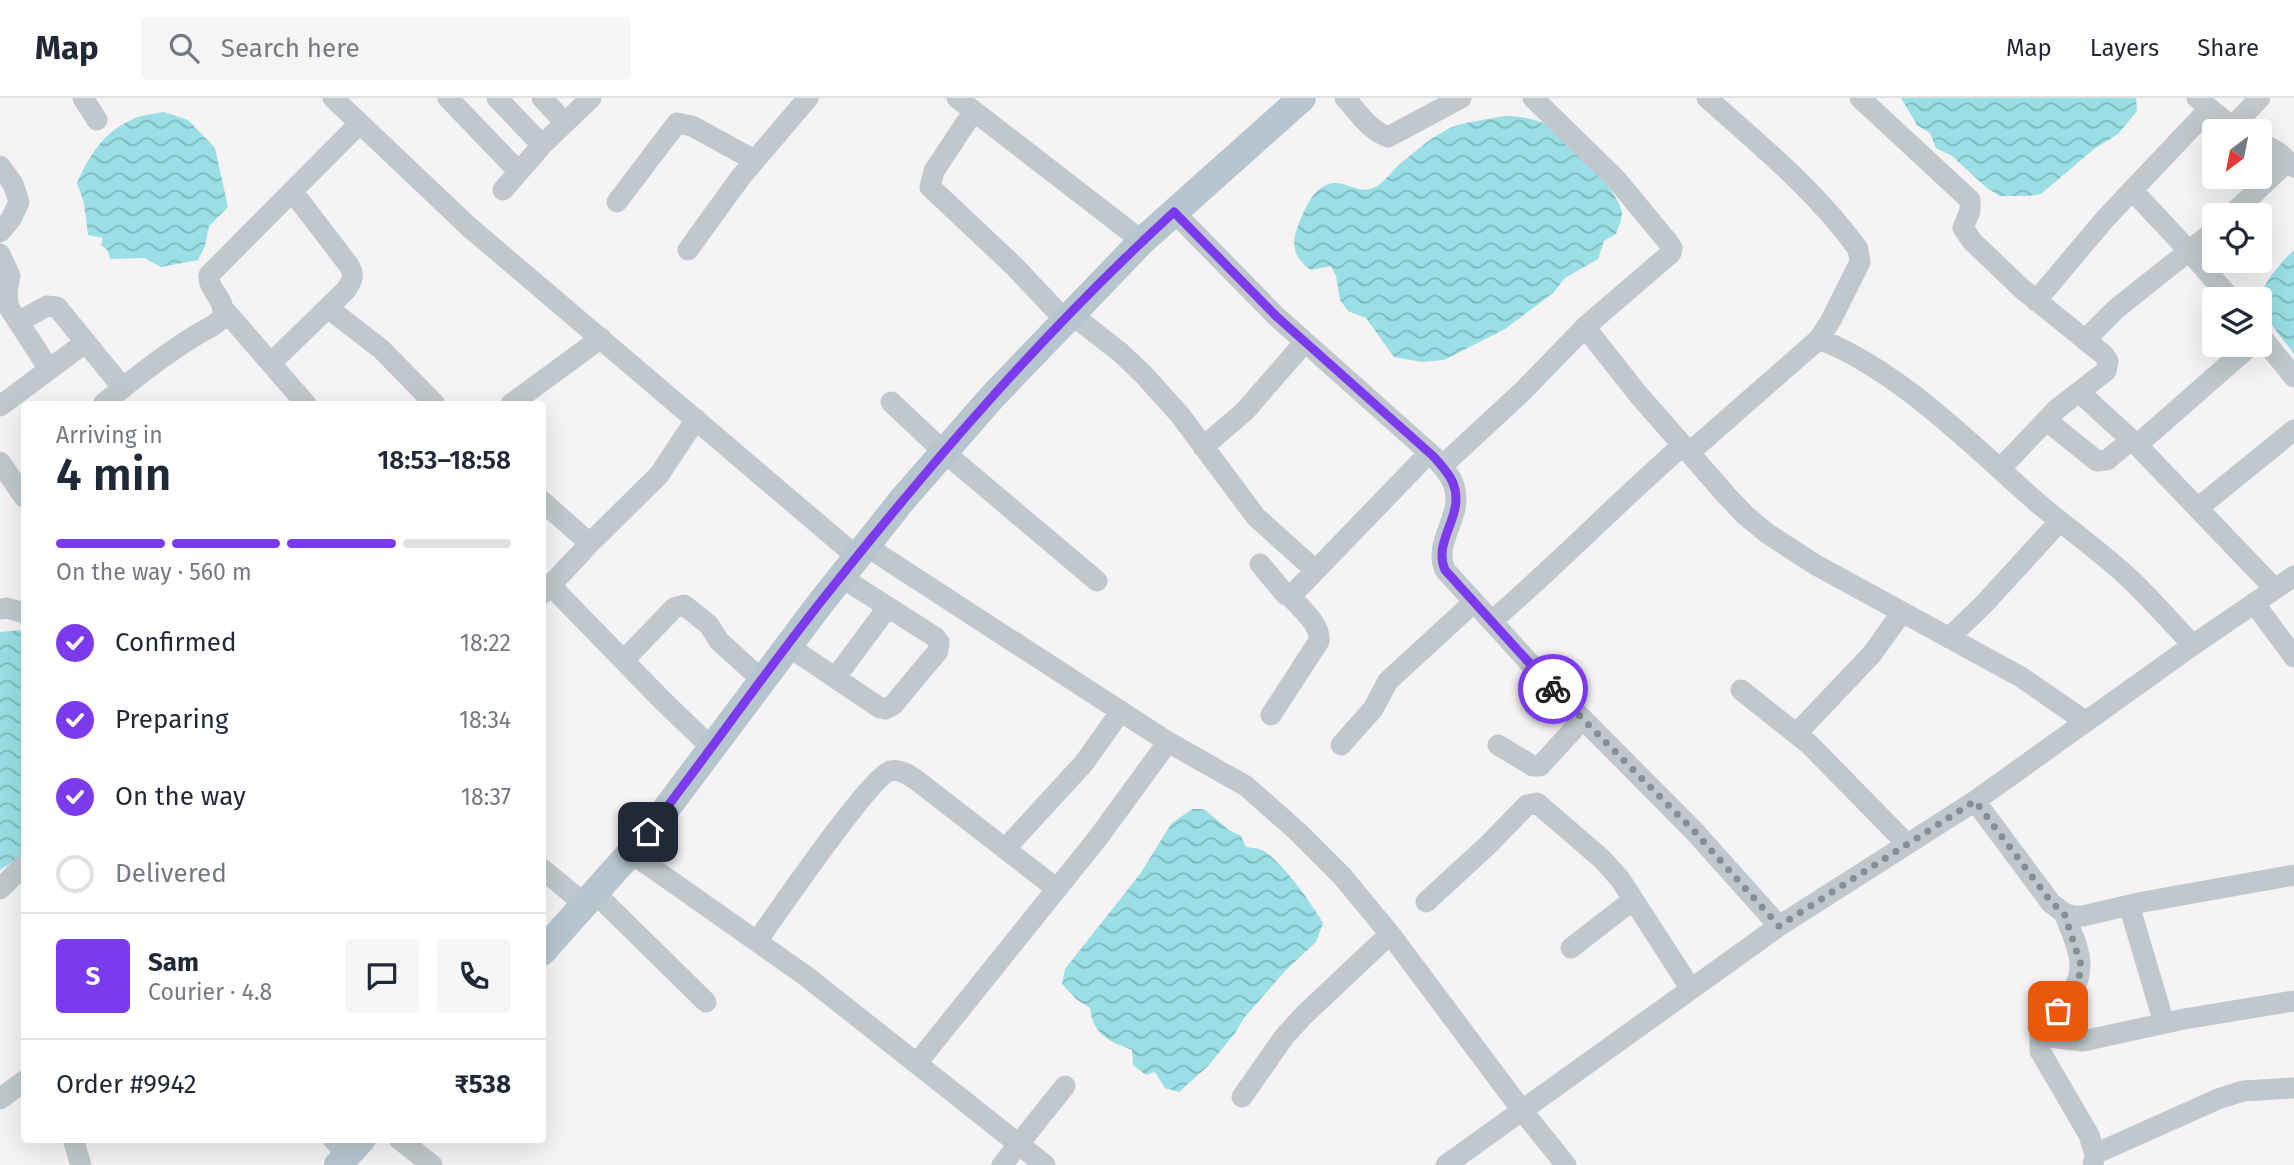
<!DOCTYPE html>
<html lang="en">
<head>
<meta charset="utf-8">
<style>
	:root { --surface:#fff; --page:#f6f6f7; --text:#1f2937; --muted:#747a83; --line:#e0e1e3; --accent:#7c3aed }
	body { margin:0; font-family:"Fira Sans",sans-serif; background:var(--page); color:var(--text); height:100vh; display:flex; flex-direction:column; font-size:26px; white-space:nowrap }
	* { box-sizing:border-box; margin:0 }
	p { font-size:23px; color:var(--muted) }
	.icon { flex:none; width:38px; height:38px; fill:none; stroke:currentColor; stroke-width:2; stroke-linecap:round; stroke-linejoin:round }
	.map { position:relative; flex:1; overflow:hidden }
	.panel { position:absolute; left:21px; top:303px; width:525px; height:742px; display:flex; flex-direction:column; background:var(--surface); border-radius:7px; box-shadow:0 7px 28px #0002 }
	.panel>* { flex:none }
	.needle { width:46px; rotate:212deg }
	.tools { position:absolute; left:2202px; top:21px; display:grid; gap:14px }
	.tools a { display:grid; place-items:center; width:70px; height:70px; border-radius:7px; background:var(--surface); box-shadow:0 7px 28px #0002; font-size:35px }
	.pin { position:absolute; display:grid; place-items:center; width:60px; height:60px; color:#fff; margin:-30px; border-radius:14px; box-shadow:0 4px 10px #0006 }
	.courier { position:absolute; display:grid; place-items:center; width:70px; height:70px; margin:-35px; border:5px solid #7c3aed; border-radius:50%; background:#fff; color:#222; box-shadow:0 2px 9px #0007 }
	.overview em { font-style:normal; font-weight:600 }
	.overview div { display:flex; flex-direction:column-reverse }
	.overview { display:flex; align-items:center; justify-content:space-between; height:119px; padding:0 35px }
	h1 { font-size:46px; font-weight:600; line-height:52px }
	.bar { display:grid; grid-template-columns:repeat(4,1fr); gap:10px 7px; align-content:center; height:84px; padding:0 35px }
	.bar i { height:9px; border-radius:5px; background:var(--line) }
	.bar .current { background:var(--accent) }
	.bar p { grid-column:span 4 }
	.line { display:flex; align-items:center; gap:18px; padding:0 35px; border-top:2px solid var(--line) }
	.line div { flex:1 }
	.round { display:grid; place-items:center; flex:none; width:74px; height:74px; border-radius:7px; background:var(--page) }
	ol { padding:0 35px; list-style:none }
	li { display:flex; align-items:center; gap:21px; height:77px }
	li p { margin-inline-start:auto }
	li .icon { padding:7px; border-radius:50%; background:var(--accent); color:#fff; stroke-width:4 }
	li:last-child { color:var(--muted) }
	li i { width:38px; height:38px; border:4px solid var(--line); border-radius:50% }
	header { display:flex; align-items:center; gap:42px; box-sizing:border-box; height:98px; padding:0 35px; background:var(--surface); border-bottom:2px solid var(--line) }
	header strong { font-size:33px }
	nav { display:flex; gap:38px; margin-inline-start:auto; font-size:24px }
	.search { width:490px; height:63px; background:var(--page); display:flex; align-items:center; gap:18px; box-sizing:border-box; padding:0 24px; border-radius:7px; color:var(--muted); font-size:26px }
	.map>svg:first-child { display:block }
	.water { fill:url(#water-waves) }
	.lines { fill:none; stroke-linecap:round; stroke-linejoin:round }
	.minor { stroke:#c0c8cd; stroke-width:21 }
	.major { stroke:#b6c5ce; stroke-width:28 }
	.done { stroke:#878e93; stroke-width:7; stroke-dasharray:0 12.6 }
	.route { stroke:#7c3aed; stroke-width:9 }
</style>
</head>
<body>
<header>
<strong>Map</strong>
<div class="search"><svg class="icon" aria-label="search" viewBox="0 0 24 24"><circle cx="10" cy="10" r="6"/><path d="M15 15l6 6"/></svg>Search here</div>
<nav><a>Map</a><a>Layers</a><a>Share</a></nav>
</header>
<div class="map">
<svg width="2294" height="1067" viewBox="0 0 2294 1067">
	<defs>
		<pattern id="water-waves" width="16" height="10" patternUnits="userSpaceOnUse" patternTransform="scale(1.75)"><rect width="16" height="10" fill="#99dfe5"/><path d="M0 5q4-4 8 0t8 0" fill="none" stroke="#7fb8bd"/></pattern>
	</defs>
	<rect width="100%" height="100%" fill="#f5f3f3"/>
	<!-- water -->
	<path class="water" d="M1901 0H2136L2137 13 2118 36 2094 51 2041 96 2028 98H2000L1988 91 1952 58 1936 50 1930 35 1917 27Z
		M164 14 188 22 215 50 228 109 209 128 205 148 198 162 161 169 145 160 110 161 108 153 101 147 103 140 88 137 84 105 77 85C88 59 104 34 131 22 140 17 153 16 164 14Z
		M1503 18C1522 18 1538 21 1555 31 1571 39 1621 97 1622 115 1622 121 1618 130 1616 136L1604 143 1598 161 1565 180 1553 195 1505 231 1444 262 1422 264 1394 259 1366 220 1348 213 1340 202 1336 178 1331 168 1311 172C1289 156 1292 142 1301 120 1307 107 1312 94 1326 87 1342 79 1358 97 1373 90 1384 86 1392 72 1401 65 1417 52 1436 35 1455 28 1470 23 1487 22 1503 18Z
		M2294 152V256L2271 226 2259 201C2266 181 2279 167 2294 152Z
		M24 532V757L0 772V534Z
		M1192 711H1204L1229 732 1241 738 1246 749C1252 750 1257 750 1262 752 1281 762 1312 806 1323 825L1316 844 1287 871 1244 920 1235 935 1208 968 1179 994 1165 990 1155 974 1146 977 1133 967 1132 952C1109 943 1093 937 1090 910L1076 901 1062 886 1065 871 1140 776 1171 726Z"/>
	<g class="lines">
		<!-- minor -->
		<path class="minor" d="M83 0 97 22
			M333 0 468 128 857 459
			M448 0 518 73
			M497 0 542 47
			M542 0 565 25
			M957 0 1142 143
			M1345 0C1358 14 1369 32 1388 39L1461 0
			M1860 0 1970 102V113L1963 130 1972 143 2021 190 2104 257 2108 263 2106 273 2057 311 2000 371
			M2197 0 2237 33
			M973 14 934 73 930 89 1014 168 1065 222
			M2231 30 2260 0
			M2259 44 2278 54 2294 69
			M0 68 13 86 19 104 11 121 0 134
			M503 92 542 47 591 0
			M2132 92 2189 153 2231 201
			M617 104 677 25 692 28 754 62
			M1174 114 1276 218 1433 358C1440 366 1449 375 1453 385 1466 417 1432 442 1445 472L1558 596 1694 733 1779 828
			M2231 117 2288 63
			M688 152 740 80 808 0
			M0 156 10 178 7 193 8 208 49 271
			M2036 203 2105 121 2209 11
			M222 209 306 306
			M328 210 381 251 435 306
			M1071 216 1121 255 1144 277 1180 317 1256 419 1315 472
			M18 224 47 208 57 209 123 290
			M1585 229 1637 295 1727 398 1745 417 1768 436 1816 467 2021 579 2086 624
			M2259 236 2294 279
			M1819 241C1898 272 1969 344 2032 400 2064 428 2099 452 2130 481 2152 502 2172 525 2193 547
			M2085 242 2116 211 2214 133
			M271 265 346 192C353 182 355 176 348 166L292 93
			M2079 294 2137 347 2275 491
			M891 304 944 354 1097 483
			M103 306C133 281 165 256 198 236 206 231 221 225 223 216 226 202 207 191 209 177L359 26
			M511 306 601 240
			M0 308 86 244
			M2046 322 2097 363 2107 362 2131 342
			M2137 347 2251 247
			M1203 349 1245 313 1304 245
			M1690 354 1819 241 1831 222 1860 164 1858 151C1816 93 1760 47 1707 0
			M0 364 24 399
			M1442 368 1523 293 1585 229 1671 155 1672 150 1668 144 1615 80 1533 0
			M542 403 587 443 586 449 582 454 542 496
			M2198 410 2294 332
			M866 448 1168 644 1246 688 1297 733 1342 778 1390 836 1521 1011 1566 1067
			M586 449 659 377 696 321
			M1260 466 1286 497 1291 498 1429 355
			M551 488 663 603 712 650
			M2254 505 2294 559
			M0 511 7 510 24 515
			M1492 523C1558 466 1618 404 1683 347
			M1949 540 1984 506 2060 423
			M788 548 880 610 885 611 893 607 938 553 939 544 935 539 841 479
			M624 562 674 510 684 507 709 527 719 543 762 582
			M835 580 888 509
			M1741 592 1809 646 1907 746
			M1271 617 1319 543C1321 526 1300 510 1290 498
			M1797 635 1872 556 1902 514
			M1341 647 1373 611 1388 583 1474 504
			M1498 647 1533 668H1540L1583 621
			M1975 703 2051 805 2064 815 2073 818H2083L2143 804 2294 777
			M1005 751 1084 665 1121 613
			M631 755 806 878 1045 1067
			M542 771 586 807
			M0 791 24 767
			M596 796 706 904
			M1426 804 1488 747 1527 707 1537 705 1602 761 1620 781 1691 891
			M2129 807 2164 925
			M2064 815C2070 831 2080 850 2080 867 2081 894 2053 917 2040 938V953L2089 1037 2095 1056 2093 1067
			M757 843C775 818 870 679 890 673 900 671 907 676 915 681L1057 791
			M1571 850 1633 802
			M2040 938 2083 943 2184 921 2294 903
			M917 965 1097 741 1168 644
			M1242 999 1284 939 1304 917 1390 836
			M0 1001 24 983
			M73 1041 81 1067
			M333 1041 348 1057
			M399 1041 432 1067
			M2095 1056 2218 1001 2243 993 2294 990
			M1002 1067 1065 988
			M1446 1067 1779 828 1975 703 2193 547 2294 478"/>
		<!-- major -->
		<path class="major" d="M542 854 648 735 819 507 903 401 993 298 1142 143 1302 0
			M338 1067 362 1041"/>
	</g>
	<g class="lines">
		<!-- done -->
		<path class="done" d="M1553 591 1694 733 1779 828 1975 703 2052 805 2064 815 2081 867 2079 880 2073 893 2058 913"/>
		<!-- route -->
		<path class="route" d="M648 734C706 659 760 581 819 506 928 368 1044 233 1174 114L1276 218 1433 358C1440 366 1449 375 1453 385 1466 417 1432 442 1445 472L1553 591"/>
	</g>
</svg>
<div class="tools">
<a><svg class="needle" viewBox="-14 -14 28 28"><path d="M0-13l5 13h-10z" fill="#e53935"/><path d="M0 13l5-13h-10z" fill="#747a83"/></svg></a>
<a><svg class="icon" aria-label="locate" viewBox="0 0 24 24"><circle cx="12" cy="12" r="6"/><path d="M12 2v4M12 18v4M2 12h4M18 12h4"/></svg></a>
<a><svg class="icon" aria-label="layers" viewBox="0 0 24 24"><path d="M12 4l9 5-9 5-9-5zM3 14l9 5 9-5"/></svg></a>
</div>
<div class="pin" style="left:2058px;top:913px;background:#ea580c"><svg class="icon" aria-label="bag" viewBox="0 0 24 24"><path d="M5 8h14l-1 12H6zM9 8a3 3 0 0 1 6 0"/></svg></div>
<div class="pin" style="left:648px;top:734px;background:#1f2937"><svg class="icon" aria-label="home" viewBox="0 0 24 24"><path d="M3 11l9-7 9 7M6 9v11h12V9"/></svg></div>
<div class="courier" style="left:1553px;top:591px"><svg class="icon" aria-label="bike" viewBox="0 0 24 24"><circle cx="6" cy="16" r="4"/><circle cx="18" cy="16" r="4"/><path d="M6 16l4-8h5l3 8M10 8l3 8H6M13 5h3"/></svg></div>
<section class="panel">
<div class="overview"><div><h1>4 min</h1><p>Arriving in</p></div><em>18:53–18:58</em></div>
<div class="bar"><i class="current"></i><i class="current"></i><i class="current"></i><i></i><p>On the way · 560 m</p></div>
<ol>
<li><svg class="icon" aria-label="check" viewBox="0 0 24 24"><path d="M5 12l5 5 9-10"/></svg>Confirmed<p>18:22</p></li>
<li><svg class="icon" aria-label="check" viewBox="0 0 24 24"><path d="M5 12l5 5 9-10"/></svg>Preparing<p>18:34</p></li>
<li><svg class="icon" aria-label="check" viewBox="0 0 24 24"><path d="M5 12l5 5 9-10"/></svg>On the way<p>18:37</p></li>
<li><i></i>Delivered</li>
</ol>
<div class="line" style="height:126px"><b class="round" style="background:var(--accent);color:#fff">S</b><div><b>Sam</b><p>Courier · 4.8</p></div><a class="round"><svg class="icon" aria-label="chat" viewBox="0 0 24 24"><path d="M4 5h16v11H9l-5 4z"/></svg></a><a class="round"><svg class="icon" aria-label="phone" viewBox="0 0 24 24"><path d="M5 4h4l2 5-3 2q2 4 5 5l2-3 5 2v4C11 20 4 13 5 4z"/></svg></a></div>
<div class="line" style="height:91px"><div>Order #9942</div><b>₹538</b></div>
</section>
</div>
</body>
</html>
